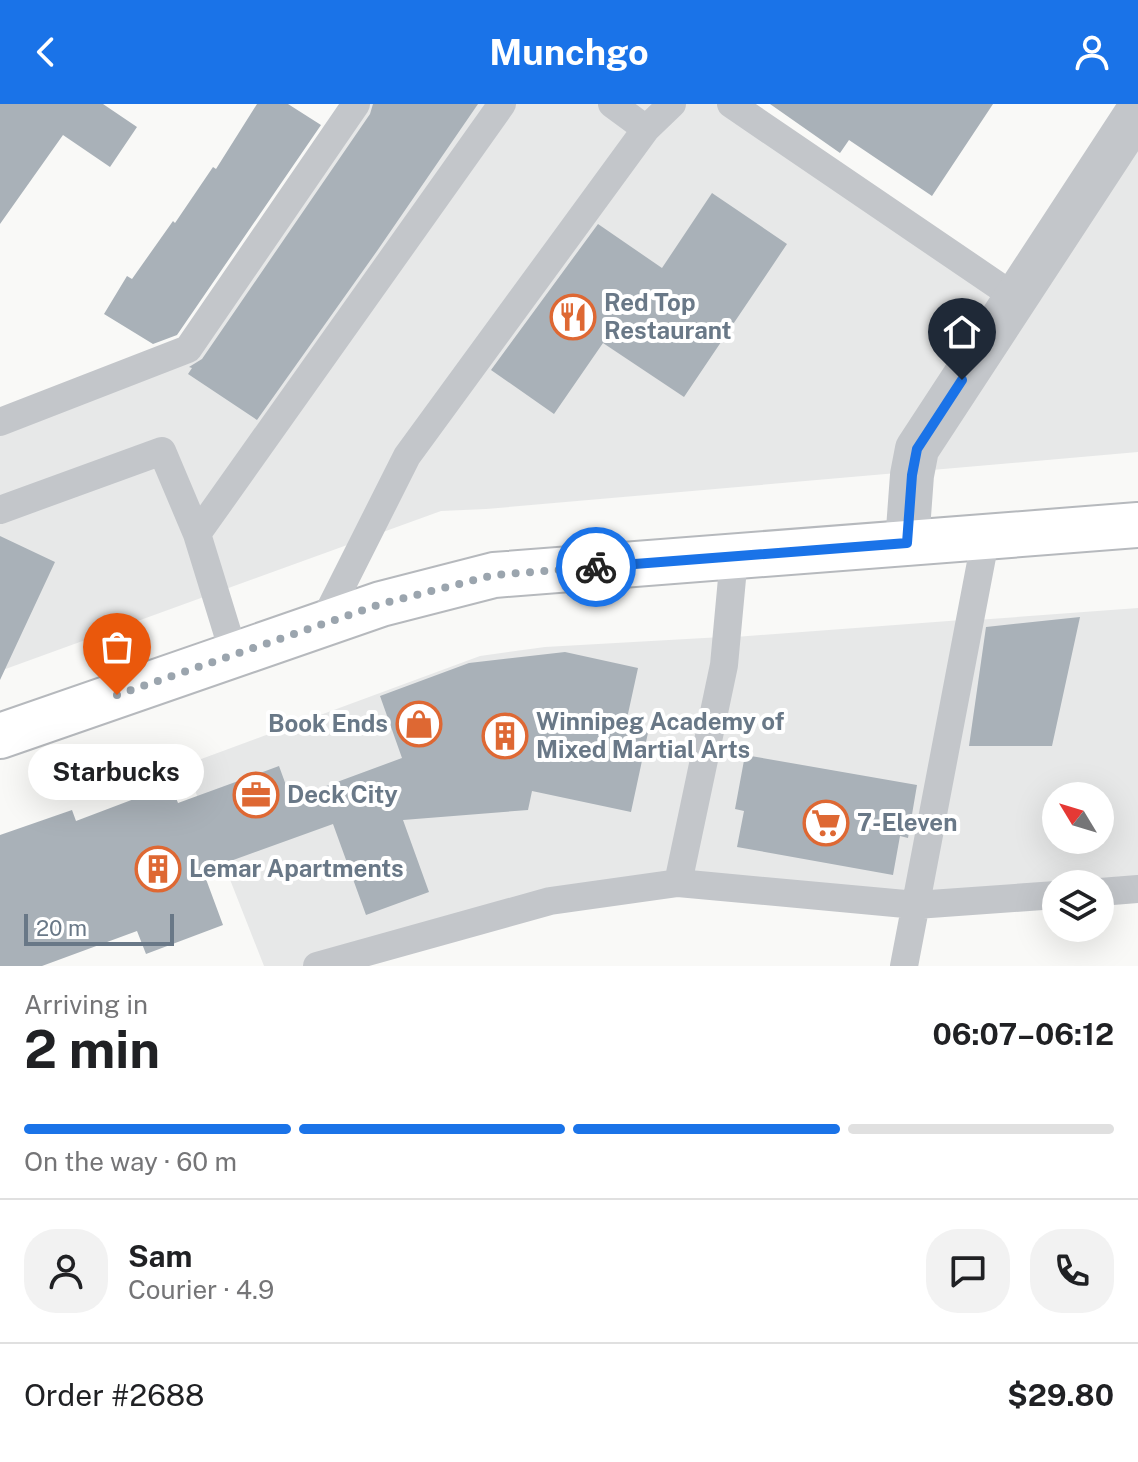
<!DOCTYPE html>
<html lang="en">
<head>
<meta charset="utf-8">
<style>
	:root { --surface:#fff; --page:#f2f2f2; --text:#202124; --muted:#757577; --line:#e0e0e0; --accent:#1a73e8 }
	body { margin:0; font-family:"Public Sans",sans-serif; background:var(--page); color:var(--text); height:100vh; display:flex; flex-direction:column; font-size:30px; white-space:nowrap }
	* { box-sizing:border-box; margin:0 }
	p { font-size:26px; color:var(--muted) }
	.icon { flex:none; width:44px; height:44px; fill:none; stroke:currentColor; stroke-width:2; stroke-linecap:round; stroke-linejoin:round }
	.map { position:relative; height:862px; overflow:hidden }
	.panel { display:flex; flex-direction:column; background:var(--surface); flex:1 }
	.panel>* { flex:none }
	.needle { width:52px; rotate:308deg }
	.controls { position:absolute; left:1042px; top:678px; display:grid; gap:16px }
	.controls a { display:grid; place-items:center; width:72px; height:72px; border-radius:50%; background:var(--surface); box-shadow:0 8px 32px #0002; font-size:40px }
	.scale { position:absolute; left:24px; bottom:20px; width:150px; box-sizing:border-box; padding-left:8px; border:4px solid #697887; border-top:0; font-size:22px; line-height:28px; white-space:nowrap; color:#697887; -webkit-text-stroke:6px #fff; paint-order:stroke }
	.pin { position:absolute; display:grid; place-items:center; width:68px; height:68px; color:#fff; margin:-82px -34px; border-radius:50% 50% 50% 0; rotate:-45deg; box-shadow:0 0 8px #0007 }
	.pin .icon { rotate:45deg }
	.courier { position:absolute; display:grid; place-items:center; width:80px; height:80px; margin:-40px; border:6px solid #1a73e8; border-radius:50%; background:#fff; color:#222; box-shadow:0 2px 10px #0007 }
	.bubble { position:absolute; height:56px; border-radius:28px; background:var(--surface); box-shadow:0 8px 32px #0002; font-size:26px; font-weight:700; line-height:56px; text-align:center }
	.overview em { font-style:normal; font-weight:700 }
	.overview div { display:flex; flex-direction:column-reverse }
	.overview { display:flex; align-items:center; justify-content:space-between; height:136px; padding:0 24px }
	h1 { font-size:52px; font-weight:700; line-height:60px }
	.bar { display:grid; grid-template-columns:repeat(4,1fr); gap:12px 8px; align-content:center; height:96px; padding:0 24px }
	.bar i { height:10px; border-radius:6px; background:var(--line) }
	.bar .on { background:var(--accent) }
	.bar p { grid-column:span 4 }
	.line { display:flex; align-items:center; gap:20px; padding:0 24px; border-top:2px solid var(--line) }
	.line div { flex:1 }
	.round { display:grid; place-items:center; flex:none; width:84px; height:84px; border-radius:32px; background:var(--page) }
	header { display:flex; justify-content:space-between; align-items:center; height:104px; padding:0 24px; background:var(--accent); color:#fff; font-size:36px; font-weight:700 }
	.map>svg:first-child { display:block }
	.built { fill:#e7e8e8; fill-rule:evenodd }
	.building { fill:#a9b1b8 }
	.lines { fill:none; stroke-linecap:round; stroke-linejoin:round }
	.highway-casing { stroke:#b6b9bd; stroke-width:48 }
	.lane { stroke:#c3c6ca; stroke-width:28 }
	.street { stroke:#c3c6ca; stroke-width:44 }
	.highway { stroke:#fff; stroke-width:44 }
	.done { stroke:#9ba5ae; stroke-width:8; stroke-dasharray:0 14.4 }
	.route { stroke:#1a73e8; stroke-width:10 }
	.labels { text-anchor:middle; stroke-width:8; stroke-linejoin:round; paint-order:stroke }
	.poi-label { font-size:24px; font-weight:bold; fill:#697887; stroke:#fff; text-anchor:start }
</style>
</head>
<body>
<header><svg class="icon" aria-label="back" viewBox="0 0 24 24"><path d="M15 5l-7 7 7 7"/></svg>Munchgo<svg class="icon" aria-label="person" viewBox="0 0 24 24"><circle cx="12" cy="8" r="4"/><path d="M4 21q1-7 8-7t8 7"/></svg></header>
<div class="map">
<svg width="1138" height="862" viewBox="0 0 1138 862">
	<rect width="100%" height="100%" fill="#f9f9f7"/>
	<!-- built -->
	<path class="built" d="M360 0H718L1020 203 1138 23V348L486 405 441 407 0 567V323L190 250Z
		M1138 504V776L1087 780H1056L926 793 977 516ZM1056 692H1100V736H1056Z
		M962 516 908 792 688 773 735 533Z
		M722 533 671 774 311 862H264L185 661 480 552 545 543Z"/>
	<!-- building -->
	<path class="building" d="M0 0H103L137 23 110 63 63 31 0 120Z
		M257 0H288L321 21 177 231 153 240 104 210 127 172 132 175 173 117 175 119 213 63 216 65Z
		M373 0H478L377 147 257 316 188 270 192 264 189 263 202 255 370 10Z
		M770 0H993L932 92 849 36 840 49Z
		M712 89 787 140 684 293 603 239 554 310 491 266 598 120 662 164Z
		M0 432 55 458 0 576Z
		M1080 513 1052 642H969L986 523Z
		M565 548 638 564 626 619 649 624 631 708 532 687 528 706 403 716 429 788 366 811 333 720 203 767 223 821 146 850 137 827 42 862H0V731L72 706 76 717 171 681 178 699 279 662 291 695 402 654 380 592 469 559Z
		M745 651 917 681 908 734 900 732 893 771 737 743 744 707 735 705Z"/>
	<g class="lines">
		<!-- highway casing -->
		<g class="highway-casing">
			<path id="highway" d="M0 632 381 500 494 471 1138 421"/>
		</g>
		<!-- lane -->
		<path class="lane" d="M731 0 1016 194
			M646 25 672 0
			M0 318 188 245 356 0
			M0 406 162 347 197 430 234 550
			M197 430 502 0
			M323 519 407 352 646 25 612 0
			M678 779 724 561 734 453
			M1100 788 1138 785
			M317 862 550 797 678 779 916 801 1056 791
			M904 862 986 432"/>
		<!-- street -->
		<path class="street" d="M907 439 912 371 917 345 1138 7"/>
		<!-- highway -->
		<use href="#highway" class="highway"/>
	</g>
	<g class="lines">
		<!-- done -->
		<path class="done" d="M117 591 381 500 494 471 596 463"/>
		<!-- route -->
		<path class="route" d="M596 463 907 439 912 371 917 345 962 276"/>
	</g>
	<!-- icons -->
	<defs>
		<g id="restaurant-ring" transform="scale(2.3)"><circle r="9.5" fill="#fff" stroke="#de6833" stroke-width="1.5"/><path d="M-5-6h1v4h1v-4h1v4h1v-4h1v5L-1.5 .5V6h-2V.5L-5-1ZM5-6V6H3V1.5H1.5Q1.5-4 5-6Z" fill="#de6833"/></g>
		<g id="shop-ring" transform="scale(2.3)"><circle r="9.5" fill="#fff" stroke="#de6833" stroke-width="1.5"/><path d="M-5-2.5h2.3a2.7 3.5 0 0 1 5.4 0H5L5.5 6h-11ZM-1.5-2.5h3a1.5 2.3 0 0 0-3 0Z" fill="#de6833"/></g>
		<g id="building-ring" transform="scale(2.3)"><circle r="9.5" fill="#fff" stroke="#de6833" stroke-width="1.5"/><path d="M-4-6H4V6H1V3H-1V6H-4ZM-2.5-4.3h1.7v1.8h-1.7ZM.8-4.3h1.7v1.8H.8ZM-2.5-1h1.7V.8h-1.7ZM.8-1h1.7V.8H.8Z" fill="#de6833"/></g>
		<g id="office-ring" transform="scale(2.3)"><circle r="9.5" fill="#fff" stroke="#de6833" stroke-width="1.5"/><path d="M-6-3h4V-5.5h4V-3h4V5H-6ZM-1-4.5V-3h2v-1.5ZM-6 0V1H6V0Z" fill="#de6833"/></g>
		<g id="supermarket-ring" transform="scale(2.3)"><circle r="9.5" fill="#fff" stroke="#de6833" stroke-width="1.5"/><path d="M-6-5.5h2.5l.6 2H6L4.5 2H-2.5L-4.4-4H-6ZM-1.5 3.2a1.3 1.3 0 1 0 .1 0ZM3 3.2a1.3 1.3 0 1 0 .1 0Z" fill="#de6833"/></g>
	</defs>
	<g fill-rule="evenodd">
		<use href="#restaurant-ring" x="573" y="213"/>
		<use href="#shop-ring" x="419" y="620"/>
		<use href="#building-ring" x="505" y="632"/>
		<use href="#office-ring" x="256" y="691"/>
		<use href="#supermarket-ring" x="826" y="719"/>
		<use href="#building-ring" x="158" y="765"/>
	</g>
	<g class="labels">
		<!-- poi labels -->
		<g class="poi-label">
			<text x="604" y="207">Red Top<tspan x="604" dy="28">Restaurant</tspan></text>
			<text x="536" y="626">Winnipeg Academy of<tspan x="536" dy="28">Mixed Martial Arts</tspan></text>
			<text x="388" y="628" text-anchor="end">Book Ends</text>
			<text x="287" y="699">Deck City</text>
			<text x="857" y="727">7-Eleven</text>
			<text x="189" y="773">Lemar Apartments</text>
		</g>
	</g>
</svg>
<div class="controls">
<a><svg class="needle" viewBox="-14 -14 28 28"><path d="M0-13l5 13h-10z" fill="#e53935"/><path d="M0 13l5-13h-10z" fill="#757577"/></svg></a>
<a><svg class="icon" aria-label="layers" viewBox="0 0 24 24"><path d="M12 4l9 5-9 5-9-5zM3 14l9 5 9-5"/></svg></a>
</div>
<div class="scale">20 m</div>
<div class="pin" style="left:117px;top:591px;background:#ea580c"><svg class="icon" aria-label="bag" viewBox="0 0 24 24"><path d="M5 8h14l-1 12H6zM9 8a3 3 0 0 1 6 0"/></svg></div>
<div class="pin" style="left:962px;top:276px;background:#1f2937"><svg class="icon" aria-label="home" viewBox="0 0 24 24"><path d="M3 11l9-7 9 7M6 9v11h12V9"/></svg></div>
<div class="courier" style="left:596px;top:463px"><svg class="icon" aria-label="bike" viewBox="0 0 24 24"><circle cx="6" cy="16" r="4"/><circle cx="18" cy="16" r="4"/><path d="M6 16l4-8h5l3 8M10 8l3 8H6M13 5h3"/></svg></div>
<div class="bubble" style="left:28px;top:640px;width:176px">Starbucks</div>
</div>
<section class="panel">
<div class="overview"><div><h1>2 min</h1><p>Arriving in</p></div><em>06:07–06:12</em></div>
<div class="bar"><i class="on"></i><i class="on"></i><i class="on"></i><i></i><p>On the way · 60 m</p></div>
<div class="line" style="height:144px"><a class="round"><svg class="icon" aria-label="person" viewBox="0 0 24 24"><circle cx="12" cy="8" r="4"/><path d="M4 21q1-7 8-7t8 7"/></svg></a><div><b>Sam</b><p>Courier · 4.9</p></div><a class="round"><svg class="icon" aria-label="chat" viewBox="0 0 24 24"><path d="M4 5h16v11H9l-5 4z"/></svg></a><a class="round"><svg class="icon" aria-label="phone" viewBox="0 0 24 24"><path d="M5 4h4l2 5-3 2q2 4 5 5l2-3 5 2v4C11 20 4 13 5 4z"/></svg></a></div>
<div class="line" style="height:104px"><div>Order #2688</div><b>$29.80</b></div>
</section>
</body>
</html>
